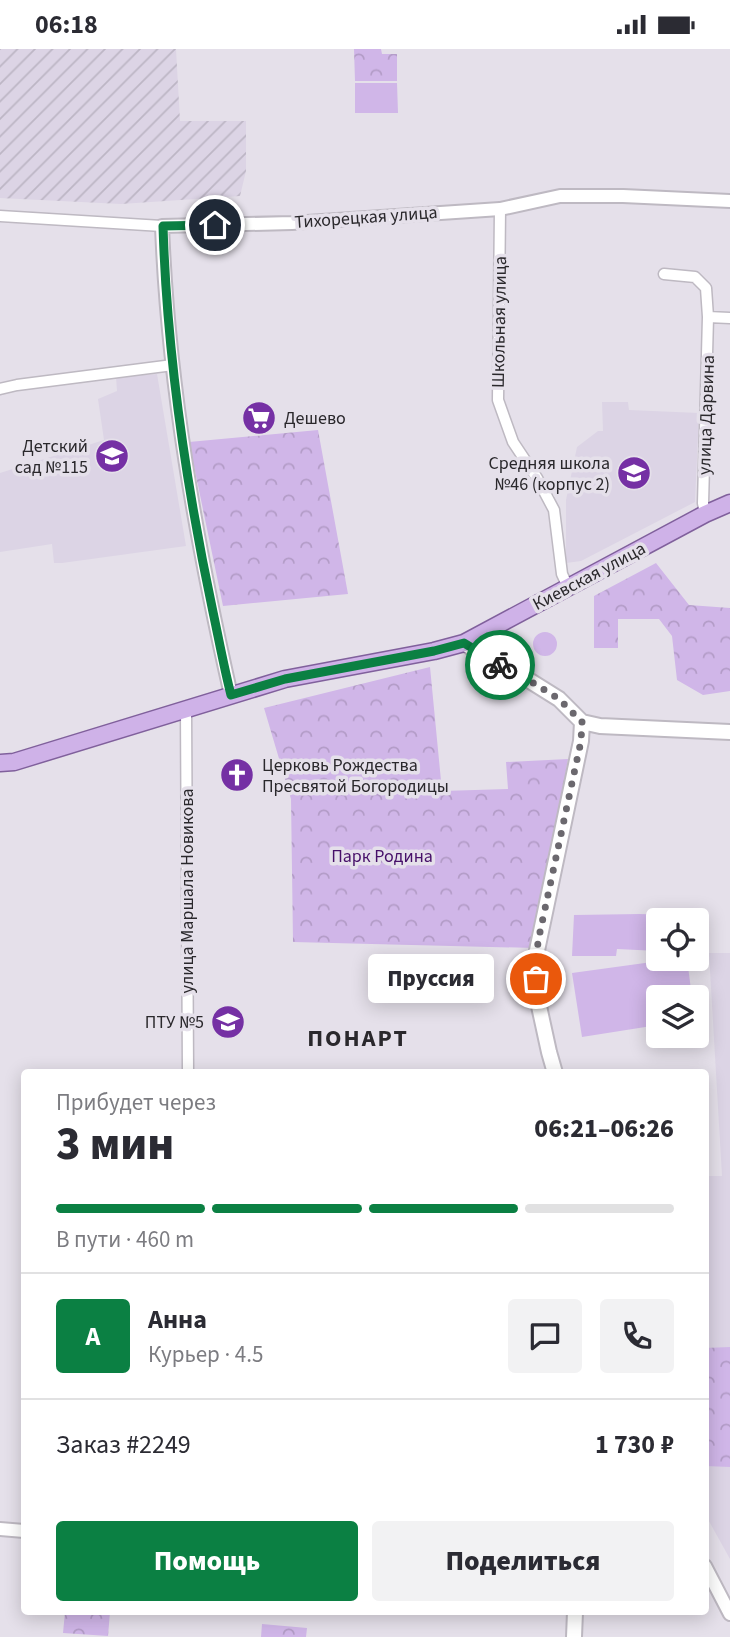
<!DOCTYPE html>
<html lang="ru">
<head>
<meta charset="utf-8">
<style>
	:root { --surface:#fff; --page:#f2f2f3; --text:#2b2b33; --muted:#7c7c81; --line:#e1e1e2; --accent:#0b8043 }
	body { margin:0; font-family:"Source Sans 3",sans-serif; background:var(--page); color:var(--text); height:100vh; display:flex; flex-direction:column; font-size:26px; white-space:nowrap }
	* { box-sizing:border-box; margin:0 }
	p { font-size:23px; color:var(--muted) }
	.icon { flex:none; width:38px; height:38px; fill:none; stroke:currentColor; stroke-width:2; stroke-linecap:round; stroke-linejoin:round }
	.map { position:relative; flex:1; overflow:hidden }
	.sheet { position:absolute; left:21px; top:1020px; width:688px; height:546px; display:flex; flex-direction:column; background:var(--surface); border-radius:7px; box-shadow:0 4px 18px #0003 }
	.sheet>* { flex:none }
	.controls { position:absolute; left:646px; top:859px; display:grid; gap:14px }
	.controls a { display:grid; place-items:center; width:63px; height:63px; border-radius:7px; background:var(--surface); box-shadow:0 4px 18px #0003; font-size:35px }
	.pin { position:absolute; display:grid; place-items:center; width:60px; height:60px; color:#fff; margin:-30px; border:4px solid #fff; border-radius:50%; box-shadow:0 2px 7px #0007 }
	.courier { position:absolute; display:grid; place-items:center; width:70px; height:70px; margin:-35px; border:5px solid #0b8043; border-radius:50%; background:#fff; color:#222; box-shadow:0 2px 9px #0007 }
	.bubble { position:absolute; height:49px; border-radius:7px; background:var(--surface); box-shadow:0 4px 18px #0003; font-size:23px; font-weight:800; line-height:49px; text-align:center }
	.overview em { font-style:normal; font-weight:800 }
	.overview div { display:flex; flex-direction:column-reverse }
	.overview { display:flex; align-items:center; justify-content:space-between; height:119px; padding:0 35px }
	h1 { font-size:46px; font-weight:800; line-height:52px }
	.bar { display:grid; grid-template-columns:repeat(4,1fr); gap:10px 7px; align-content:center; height:84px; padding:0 35px }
	.bar i { height:9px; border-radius:5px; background:var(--line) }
	.bar .on { background:var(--accent) }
	.bar p { grid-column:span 4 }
	.line { display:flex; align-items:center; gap:18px; padding:0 35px; border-top:2px solid var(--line) }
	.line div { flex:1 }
	.round { display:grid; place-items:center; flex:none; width:74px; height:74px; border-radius:7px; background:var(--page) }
	.cta { display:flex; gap:14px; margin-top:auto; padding:14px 35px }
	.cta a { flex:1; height:80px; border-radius:7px; background:var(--accent); color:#fff; font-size:28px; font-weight:800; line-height:80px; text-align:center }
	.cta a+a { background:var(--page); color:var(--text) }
	.status { display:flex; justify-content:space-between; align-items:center; height:49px; padding:0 35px; background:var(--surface); direction:ltr }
	.status svg { height:19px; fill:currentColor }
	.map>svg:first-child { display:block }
	.built { fill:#dcd4e5 }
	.industrial { fill:url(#industrial-furrows) }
	.green { fill:#d0b6e8 }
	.forest { fill:url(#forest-crowns) }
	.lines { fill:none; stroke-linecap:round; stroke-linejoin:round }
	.minor-casing { stroke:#beb9c2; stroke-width:13 }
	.tertiary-casing { stroke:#beb9c2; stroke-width:16 }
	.secondary-casing { stroke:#beb9c2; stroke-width:18 }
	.primary-casing { stroke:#80609c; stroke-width:19 }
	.minor { stroke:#fff; stroke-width:10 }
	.tertiary { stroke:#fff; stroke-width:12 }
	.secondary { stroke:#fff; stroke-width:14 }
	.primary { stroke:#cfb2e8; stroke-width:16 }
	.done { stroke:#6b686e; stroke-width:7; stroke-dasharray:0 12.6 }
	.route { stroke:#0b8043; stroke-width:9 }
	.labels { text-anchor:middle; stroke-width:7; stroke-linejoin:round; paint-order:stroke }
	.street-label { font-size:18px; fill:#2a282c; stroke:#e5e0ea }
	.poi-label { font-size:18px; fill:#2a282c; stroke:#e5e0ea; text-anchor:end }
	.park-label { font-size:18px; fill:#471069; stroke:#e5e0ea }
	.district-label { font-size:24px; font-weight:bold; letter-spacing:2px; fill:#2a282c; stroke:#e5e0ea }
</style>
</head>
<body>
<div class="status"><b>06:18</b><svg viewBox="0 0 49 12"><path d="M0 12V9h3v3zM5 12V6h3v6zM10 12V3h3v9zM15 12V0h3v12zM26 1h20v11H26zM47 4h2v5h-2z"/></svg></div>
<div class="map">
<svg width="730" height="1588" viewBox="0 0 730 1588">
	<defs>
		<pattern id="industrial-furrows" width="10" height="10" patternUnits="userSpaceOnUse" patternTransform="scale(1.75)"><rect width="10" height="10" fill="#dcd4e5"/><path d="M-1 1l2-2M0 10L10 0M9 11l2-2" fill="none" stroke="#bdb6c5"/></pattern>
		<pattern id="forest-crowns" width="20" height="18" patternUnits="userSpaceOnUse" patternTransform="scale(1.75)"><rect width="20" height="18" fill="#d0b6e8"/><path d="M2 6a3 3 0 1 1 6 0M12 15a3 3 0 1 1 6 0" fill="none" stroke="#b39cc7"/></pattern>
	</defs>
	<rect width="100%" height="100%" fill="#e5e0ea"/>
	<!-- built -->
	<path class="built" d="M157 325 186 497 62 514H54L52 495 0 503V424L104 391 98 350 117 342 116 328Z
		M602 353H628L629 361 699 364 695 453 581 512 566 514V451L577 398 598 382H603Z
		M709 904H730V1510L705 1465V1127H722Z"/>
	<!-- industrial -->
	<path class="industrial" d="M0 0H176L180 72H246V122L240 147 121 155 0 149Z"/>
	<!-- green -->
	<path class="green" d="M355 34H397L398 64H355Z
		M533 595a12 12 0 1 1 24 0a12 12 0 1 1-24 0Z
		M640 865 696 867V871L658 872V902L617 900 616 907H572L574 866Z
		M674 910H687L692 948H658V976L582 988 572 924Z"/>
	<!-- forest -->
	<path class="forest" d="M354 0H381L382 5H397V32H355Z
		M318 381 348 545 223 557 189 393Z
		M656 514 689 556 730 559V642L703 646 677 631 672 587 659 570H618V599H594V547Z
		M430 618 442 742 508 740 506 713 568 710 535 899 293 893 291 750 264 659Z
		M730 1298V1418L705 1417V1299Z
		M65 1563H110L108 1587 63 1584Z
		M262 1575 307 1579 306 1588H261Z"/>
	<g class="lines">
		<!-- minor casing -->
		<g class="minor-casing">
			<path id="minor" d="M500 160 498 351 513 393 537 429 554 461 562 525 568 538
				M0 167 162 177
				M664 225 695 228 706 239 708 268 703 454 705 465
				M708 268 730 269
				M0 340 17 336 173 316
				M186 660 188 1024"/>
		</g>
		<!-- tertiary casing -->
		<g class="tertiary-casing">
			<path id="tertiary" d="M231 646C196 492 168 335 162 177L292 174 500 160 560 147H623L730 152
				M0 1480 24 1482
				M705 1517 730 1565"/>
		</g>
		<!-- secondary casing -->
		<g class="secondary-casing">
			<path id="secondary" d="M464 594 489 610 527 630 559 650 582 673 600 677 730 683
				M555 1024 549 1003 537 948 535 911 581 692 582 673
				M574 1588 575 1563"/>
		</g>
		<!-- primary casing -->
		<g class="primary-casing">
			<path id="primary" d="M0 714 14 713 285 630 434 602 464 594 705 465 730 454"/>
		</g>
		<!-- minor -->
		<use href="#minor" class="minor"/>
		<!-- tertiary -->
		<use href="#tertiary" class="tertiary"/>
		<!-- secondary -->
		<use href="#secondary" class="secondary"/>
		<!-- primary -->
		<use href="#primary" class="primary"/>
	</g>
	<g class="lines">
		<!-- done -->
		<path class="done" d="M500 616 527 630 559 650 582 673 581 692 540 883 535 911 536 930"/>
		<!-- route -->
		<path class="route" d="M215 176 163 177C167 307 186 436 213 563 219 591 224 619 231 646L285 630 434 602 464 594 500 616"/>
	</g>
	<!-- icons -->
	<defs>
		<g id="supermarket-disc" transform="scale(1.75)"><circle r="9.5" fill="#7530a4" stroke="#e5e0ea"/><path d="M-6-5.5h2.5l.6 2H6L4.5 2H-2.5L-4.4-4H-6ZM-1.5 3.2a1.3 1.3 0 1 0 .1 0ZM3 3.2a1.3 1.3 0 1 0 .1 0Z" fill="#fff"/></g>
		<g id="school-disc" transform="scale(1.75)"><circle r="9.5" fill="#7530a4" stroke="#e5e0ea"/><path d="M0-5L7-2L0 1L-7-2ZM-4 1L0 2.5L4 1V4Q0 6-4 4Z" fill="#fff"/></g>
		<g id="church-disc" transform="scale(1.75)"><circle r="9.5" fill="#7530a4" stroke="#e5e0ea"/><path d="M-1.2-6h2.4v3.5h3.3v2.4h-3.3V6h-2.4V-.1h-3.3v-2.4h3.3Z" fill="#fff"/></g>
		<g id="university-disc" transform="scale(1.75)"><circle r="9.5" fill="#7530a4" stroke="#e5e0ea"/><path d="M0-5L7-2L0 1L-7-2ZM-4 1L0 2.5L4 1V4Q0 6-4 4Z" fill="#fff"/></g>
	</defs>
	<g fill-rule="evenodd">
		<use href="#supermarket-disc" x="259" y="369"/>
		<use href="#school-disc" x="112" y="407"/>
		<use href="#school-disc" x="634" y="424"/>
		<use href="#church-disc" x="237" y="726"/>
		<use href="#university-disc" x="228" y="973"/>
	</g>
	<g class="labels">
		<!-- street labels -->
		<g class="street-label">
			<text transform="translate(366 168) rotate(-4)" y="6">Тихорецкая улица</text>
			<text transform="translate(499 273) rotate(-89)" y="6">Школьная улица</text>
			<text transform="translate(706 366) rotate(-88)" y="6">улица Дарвина</text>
			<text transform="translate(589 527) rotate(-28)" y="6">Киевская улица</text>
			<text transform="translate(187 842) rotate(-90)" y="6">улица Маршала Новикова</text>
		</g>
		<!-- poi labels -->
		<g class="poi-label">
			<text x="284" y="375" text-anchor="start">Дешево</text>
			<text x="88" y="403">Детский<tspan x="88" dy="21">сад №115</tspan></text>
			<text x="610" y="420">Средняя школа<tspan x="610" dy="21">№46 (корпус 2)</tspan></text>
			<text x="262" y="722" text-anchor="start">Церковь Рождества<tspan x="262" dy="21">Пресвятой Богородицы</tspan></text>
			<text x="204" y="979">ПТУ №5</text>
		</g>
		<!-- park labels -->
		<g class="park-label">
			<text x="382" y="813">Парк Родина</text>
		</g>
		<!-- district labels -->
		<g class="district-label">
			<text x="358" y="997">ПОНАРТ</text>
		</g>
	</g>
</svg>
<div class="controls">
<a><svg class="icon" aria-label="locate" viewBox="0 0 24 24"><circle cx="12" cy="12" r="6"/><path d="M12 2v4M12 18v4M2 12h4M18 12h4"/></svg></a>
<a><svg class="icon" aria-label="layers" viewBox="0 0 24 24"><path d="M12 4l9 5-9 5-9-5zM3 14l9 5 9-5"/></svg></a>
</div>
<div class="pin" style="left:536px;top:930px;background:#ea580c"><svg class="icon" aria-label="bag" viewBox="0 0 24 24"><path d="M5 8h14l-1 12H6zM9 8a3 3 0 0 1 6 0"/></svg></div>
<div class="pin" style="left:215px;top:176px;background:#1f2937"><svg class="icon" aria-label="home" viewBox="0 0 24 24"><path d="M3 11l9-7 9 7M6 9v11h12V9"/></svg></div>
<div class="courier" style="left:500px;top:616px"><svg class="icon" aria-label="bike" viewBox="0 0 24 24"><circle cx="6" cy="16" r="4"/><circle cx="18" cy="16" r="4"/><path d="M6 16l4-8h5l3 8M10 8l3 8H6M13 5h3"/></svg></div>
<div class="bubble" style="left:368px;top:905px;width:126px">Пруссия</div>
<section class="sheet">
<div class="overview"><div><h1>3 мин</h1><p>Прибудет через</p></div><em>06:21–06:26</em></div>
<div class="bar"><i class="on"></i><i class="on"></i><i class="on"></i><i></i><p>В пути · 460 m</p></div>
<div class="line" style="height:126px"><b class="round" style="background:var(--accent);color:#fff">А</b><div><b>Анна</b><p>Курьер · 4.5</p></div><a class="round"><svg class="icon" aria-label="chat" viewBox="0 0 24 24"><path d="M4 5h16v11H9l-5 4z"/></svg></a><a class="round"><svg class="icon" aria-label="phone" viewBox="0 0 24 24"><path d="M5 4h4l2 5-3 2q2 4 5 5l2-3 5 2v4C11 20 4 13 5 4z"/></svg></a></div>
<div class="line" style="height:91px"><div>Заказ #2249</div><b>1 730 ₽</b></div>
<div class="cta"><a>Помощь</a><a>Поделиться</a></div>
</section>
</div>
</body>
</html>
